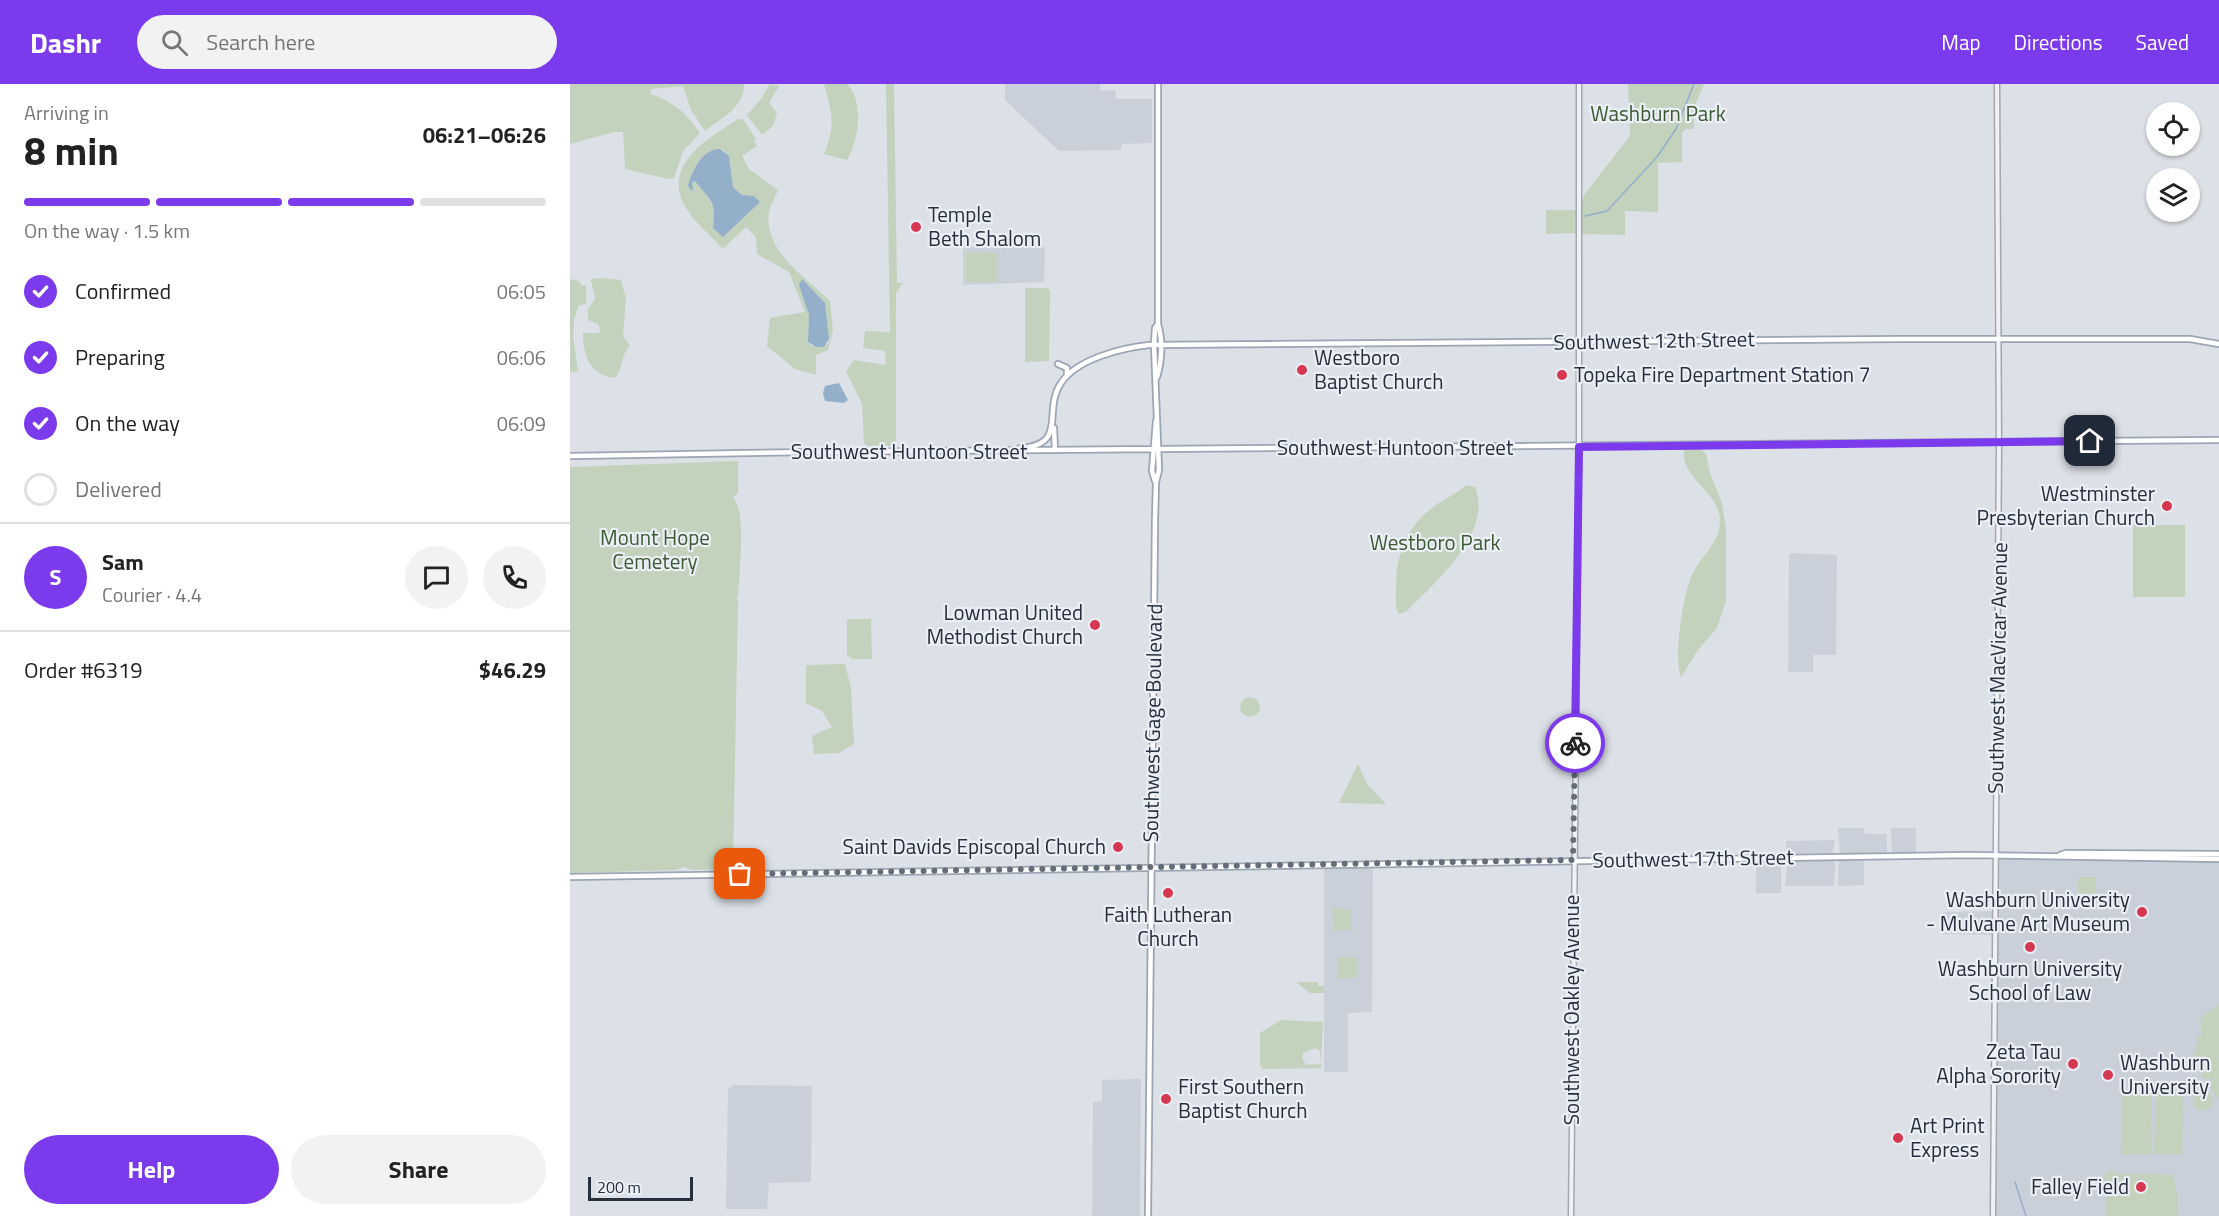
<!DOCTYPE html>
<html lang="en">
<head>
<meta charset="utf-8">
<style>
	:root { --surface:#fff; --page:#f2f2f2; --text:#222; --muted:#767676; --line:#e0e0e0; --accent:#7c3aed }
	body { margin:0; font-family:"Titillium Web",sans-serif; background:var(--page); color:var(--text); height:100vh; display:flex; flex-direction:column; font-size:22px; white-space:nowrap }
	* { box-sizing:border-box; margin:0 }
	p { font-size:20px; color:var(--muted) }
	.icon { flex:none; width:33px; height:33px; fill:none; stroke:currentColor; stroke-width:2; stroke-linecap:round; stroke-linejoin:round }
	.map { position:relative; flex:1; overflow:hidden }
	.drawer { display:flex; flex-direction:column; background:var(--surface); width:570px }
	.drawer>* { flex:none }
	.tools { position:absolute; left:1576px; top:18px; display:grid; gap:12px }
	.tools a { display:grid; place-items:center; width:54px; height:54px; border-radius:50%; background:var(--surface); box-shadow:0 2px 4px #0004; font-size:30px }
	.scale { position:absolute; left:18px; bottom:15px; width:105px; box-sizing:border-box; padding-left:6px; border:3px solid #252f3e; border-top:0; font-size:16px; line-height:21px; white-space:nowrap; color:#252f3e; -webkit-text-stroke:4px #ebeff5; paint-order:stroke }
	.pin { position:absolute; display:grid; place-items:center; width:51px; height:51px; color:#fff; margin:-26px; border-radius:12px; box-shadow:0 3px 9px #0006 }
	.courier { position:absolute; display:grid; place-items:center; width:60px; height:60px; margin:-30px; border:4px solid #7c3aed; border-radius:50%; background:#fff; color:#222; box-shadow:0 2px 8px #0007 }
	.overview em { font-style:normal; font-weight:700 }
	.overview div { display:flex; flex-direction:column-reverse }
	.overview { display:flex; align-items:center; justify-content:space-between; height:102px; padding:0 24px }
	h1 { font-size:39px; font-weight:700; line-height:45px }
	.bar { display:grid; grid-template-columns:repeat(4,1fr); gap:9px 6px; align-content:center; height:72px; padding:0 24px }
	.bar i { height:8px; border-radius:4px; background:var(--line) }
	.bar .selected { background:var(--accent) }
	.bar p { grid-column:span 4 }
	.line { display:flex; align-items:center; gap:15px; padding:0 24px; border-top:2px solid var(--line) }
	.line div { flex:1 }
	.round { display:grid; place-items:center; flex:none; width:63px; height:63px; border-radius:32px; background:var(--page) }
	ol { padding:0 24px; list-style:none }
	li { display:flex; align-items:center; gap:18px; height:66px }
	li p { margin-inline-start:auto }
	li .icon { padding:6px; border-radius:50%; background:var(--accent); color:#fff; stroke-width:4 }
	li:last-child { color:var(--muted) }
	li i { width:33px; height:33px; border:3px solid var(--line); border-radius:50% }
	.action { display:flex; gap:12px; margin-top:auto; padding:12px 24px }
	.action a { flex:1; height:69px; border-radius:36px; background:var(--accent); color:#fff; font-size:24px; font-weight:700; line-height:69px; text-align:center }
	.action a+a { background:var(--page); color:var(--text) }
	header { display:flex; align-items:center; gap:36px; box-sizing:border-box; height:84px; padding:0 30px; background:var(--accent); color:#fff }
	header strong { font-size:28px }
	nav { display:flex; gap:33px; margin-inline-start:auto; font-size:21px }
	.search { width:420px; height:54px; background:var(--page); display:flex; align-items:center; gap:15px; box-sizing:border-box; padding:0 21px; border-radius:33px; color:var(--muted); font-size:22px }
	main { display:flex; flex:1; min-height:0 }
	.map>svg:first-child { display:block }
	.built { fill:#cad0d9 }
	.green { fill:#c2d2bd; fill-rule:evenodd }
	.water { fill:#94afca }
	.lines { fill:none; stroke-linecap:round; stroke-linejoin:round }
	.stream { stroke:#94afca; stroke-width:1.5 }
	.minor-casing { stroke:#a1a8b1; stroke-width:7 }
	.major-casing { stroke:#9ba5b4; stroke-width:8 }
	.minor { stroke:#eff1f5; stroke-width:4 }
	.major { stroke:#fff; stroke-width:4.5 }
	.done { stroke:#656d79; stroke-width:6; stroke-dasharray:0 10.8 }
	.route { stroke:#7c3aed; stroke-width:8 }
	.poi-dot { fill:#d63851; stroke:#ebeff5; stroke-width:2 }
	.labels { text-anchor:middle; stroke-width:4.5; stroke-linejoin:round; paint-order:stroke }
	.park-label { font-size:21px; fill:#3a5b31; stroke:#ebeff5 }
	.poi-label { font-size:21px; fill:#252f3e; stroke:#ebeff5; text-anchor:start }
	.street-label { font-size:21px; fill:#252f3e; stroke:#ebeff5 }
</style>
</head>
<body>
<header>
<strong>Dashr</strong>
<div class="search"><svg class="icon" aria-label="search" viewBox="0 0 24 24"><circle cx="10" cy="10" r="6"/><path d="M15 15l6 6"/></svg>Search here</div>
<nav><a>Map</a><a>Directions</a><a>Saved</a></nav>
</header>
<main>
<section class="drawer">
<div class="overview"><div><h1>8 min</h1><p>Arriving in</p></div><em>06:21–06:26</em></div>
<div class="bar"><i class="selected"></i><i class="selected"></i><i class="selected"></i><i></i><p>On the way · 1.5 km</p></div>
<ol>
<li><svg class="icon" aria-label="check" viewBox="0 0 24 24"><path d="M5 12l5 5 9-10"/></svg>Confirmed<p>06:05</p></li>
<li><svg class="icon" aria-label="check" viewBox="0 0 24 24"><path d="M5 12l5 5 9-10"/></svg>Preparing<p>06:06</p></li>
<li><svg class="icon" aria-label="check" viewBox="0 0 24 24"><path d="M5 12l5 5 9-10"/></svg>On the way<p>06:09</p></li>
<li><i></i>Delivered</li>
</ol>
<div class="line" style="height:108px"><b class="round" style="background:var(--accent);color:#fff">S</b><div><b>Sam</b><p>Courier · 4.4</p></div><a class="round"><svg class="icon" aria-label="chat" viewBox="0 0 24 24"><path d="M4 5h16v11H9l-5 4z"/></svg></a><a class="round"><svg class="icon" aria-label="phone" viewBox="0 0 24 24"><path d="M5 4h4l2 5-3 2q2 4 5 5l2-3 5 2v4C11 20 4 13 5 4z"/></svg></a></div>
<div class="line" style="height:78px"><div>Order #6319</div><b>$46.29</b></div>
<div class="action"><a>Help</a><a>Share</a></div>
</section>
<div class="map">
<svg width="1649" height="1132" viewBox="0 0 1649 1132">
	<rect width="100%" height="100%" fill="#dce1e7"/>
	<!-- built -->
	<path class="built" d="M435 0H530V7L545 6 546 15H582V59L552 60 551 66 489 67 435 16Z
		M393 163 473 162 475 165 474 198 393 201Z
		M1222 469 1267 471 1266 571H1243V588H1218L1219 471Z
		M1268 744H1294L1295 750H1317V768L1270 770Z
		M1321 744H1346V769L1322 768Z
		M1265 756 1262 770 1216 769V757Z
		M1432 773 1649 776V1132H1425L1427 851 1373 850V828L1427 827 1428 778Z
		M1294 774V801L1268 802 1269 776Z
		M1262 775 1265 779 1264 802H1215L1218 776Z
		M1186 776 1211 777V809H1186Z
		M803 782 802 928 778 929V988H754V783Z
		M571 995 570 1132H522L523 1018 532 1017V996Z
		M163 1001 242 1002 241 1098 199 1099 197 1125H156L158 1005Z"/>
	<!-- green -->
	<path class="green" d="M0 0H174C175 23 151 34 135 47L121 26 113 2 82 5 80 10C103 17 116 29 130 49L113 67 104 94 98 95 55 85 53 48H44L0 60Z
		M200 0 209 2 199 19 207 29 203 42 192 51 177 31 191 15Z
		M254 0H277C294 16 289 57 277 76L254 70C266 41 262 29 254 0Z
		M316 0H324L327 199H333L326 209V355L324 362H297L294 359 292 320 276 287 284 276 316 281 315 267 293 264 295 247 320 248Z
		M1058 0H1134L1124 24V45H1116L1112 48V78L1088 79V128L1055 127V151L1012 150 1011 123 1014 111 1060 52Z
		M168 35H173L186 55 184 58 187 62 172 72 179 85 208 106C206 112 200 121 199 128 193 167 236 193 260 217L263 247 258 266 246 271V291L225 285 197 262 200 234 235 228 219 188 187 170 186 153 176 143 153 165C141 152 125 139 116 124 90 81 139 54 168 35ZM147 65 153 66 160 76 163 103 172 111 184 112 168 138 153 152 143 144C149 121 138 114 125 97L122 99 120 96 131 75ZM229 201 255 219 259 258 254 263 242 262 238 258 239 231Z
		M976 126H1007L1006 149 976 150Z
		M396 168 427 169V198H396Z
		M31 194 51 196 56 215 53 252 60 262C50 271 54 284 45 294 20 291 13 272 13 249H30L29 241 18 236V225L25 215 21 195Z
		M0 195 9 197 12 202 16 201V220L9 221 4 235 3 252 8 287 0 288Z
		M455 204H478L480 207 479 277 455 278Z
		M1129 364 1136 370 1140 389 1152 419 1156 443V517L1147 544 1128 566 1111 593C1103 576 1113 507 1123 489 1132 471 1150 458 1150 437 1150 407 1110 395 1114 365Z
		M168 377V409L163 413C177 428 169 490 168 512H166L168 517 163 785 123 786 113 783 106 786 0 789V383Z
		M897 401 905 403C924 449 864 499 836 528L829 530C824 523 826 511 826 502 826 470 838 440 866 421 876 414 887 409 897 401Z
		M1563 441H1615V513H1563Z
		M277 535H301L302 575H283L277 571Z
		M275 580 281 604 284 660 269 669 244 670 242 652 262 643 252 627 236 619V581Z
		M670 623a10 10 0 1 1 20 0a10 10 0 1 1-20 0Z
		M788 680 797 700 816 720 769 719Z
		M1509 793H1526V810H1509L1507 802Z
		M762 824 782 825V845L763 847Z
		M787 873V894H768V874Z
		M726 898H748V902H754V909H740Z
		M1649 920V1016L1642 1007 1641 995H1632V983H1627L1624 971 1628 952 1632 951V942H1629L1632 933Z
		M711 936 753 938 751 984 693 985 690 981V949ZM746 964 750 967 751 980 736 981 732 974 733 969Z
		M1552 1006H1582L1581 1071 1551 1070Z
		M1586 1006 1614 1007 1612 1070H1584Z
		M1623 1017a10 10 0 1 1 20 0a10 10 0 1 1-20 0Z
		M1541 1085 1545 1089 1603 1091 1608 1115 1607 1132H1536V1097L1532 1093Z"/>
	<!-- water -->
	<path class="water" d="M150 65 159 72 163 103 172 111 184 112 190 118 153 153 143 144C146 116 142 119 125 97L122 99 123 108 118 102C122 87 132 65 150 65Z
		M232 195 255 219 259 255 254 263H246L238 258 239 231 229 201Z
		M269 299 278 316 274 319 255 317 253 309 255 302Z"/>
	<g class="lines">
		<!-- stream -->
		<path class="stream" d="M1015 132 1037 127 1087 73 1106 45 1124 0
			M1445 1098 1456 1132"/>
		<!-- minor casing -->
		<g class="minor-casing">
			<path id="minor" d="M1001 1132 1009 363V0
				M1423 1132 1429 363 1427 0"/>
		</g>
		<!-- major casing -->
		<g class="major-casing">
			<path id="major" d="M488 280 497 284V292
				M587 293C592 277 593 256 588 240V0
				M484 344 485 366
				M450 364C499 361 472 327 491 299 507 275 551 264 579 261L1328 255H1620L1649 260
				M0 372 240 368 1649 356
				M585 397 582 387 586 337
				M1490 771 1496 769 1649 770
				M0 793 1398 771 1649 775
				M578 1132 585 436 586 398 589 386 584 261 585 244 588 240"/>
		</g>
		<!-- minor -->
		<use href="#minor" class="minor"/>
		<!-- major -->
		<use href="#major" class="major"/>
	</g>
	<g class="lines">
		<!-- done -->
		<path class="done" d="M170 790 1003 776 1005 659"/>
		<!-- route -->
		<path class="route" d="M1005 659 1009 363 1520 357"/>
	</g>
	<!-- markers -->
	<g class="poi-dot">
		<circle cx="346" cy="143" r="6"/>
		<circle cx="732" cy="286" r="6"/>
		<circle cx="992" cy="291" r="6"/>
		<circle cx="1597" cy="422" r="6"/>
		<circle cx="525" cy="541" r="6"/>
		<circle cx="548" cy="763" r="6"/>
		<circle cx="598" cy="809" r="6"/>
		<circle cx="1572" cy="828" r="6"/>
		<circle cx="1460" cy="863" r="6"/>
		<circle cx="1503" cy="980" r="6"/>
		<circle cx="1538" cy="991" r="6"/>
		<circle cx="596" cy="1015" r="6"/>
		<circle cx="1328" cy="1054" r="6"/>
		<circle cx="1571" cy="1103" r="6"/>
	</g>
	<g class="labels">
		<!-- park labels -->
		<g class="park-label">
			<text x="1088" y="37">Washburn Park</text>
			<text x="85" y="461">Mount Hope<tspan x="85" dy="24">Cemetery</tspan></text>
			<text x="865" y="466">Westboro Park</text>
		</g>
		<!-- poi labels -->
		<g class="poi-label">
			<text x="358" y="138">Temple<tspan x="358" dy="24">Beth Shalom</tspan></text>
			<text x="744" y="281">Westboro<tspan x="744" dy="24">Baptist Church</tspan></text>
			<text x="1004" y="298">Topeka Fire Department Station 7</text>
			<text x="1585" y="417" text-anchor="end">Westminster<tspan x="1585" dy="24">Presbyterian Church</tspan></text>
			<text x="513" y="536" text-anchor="end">Lowman United<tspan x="513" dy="24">Methodist Church</tspan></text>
			<text x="536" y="770" text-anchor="end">Saint Davids Episcopal Church</text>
			<text x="1560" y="823" text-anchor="end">Washburn University<tspan x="1560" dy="24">- Mulvane Art Museum</tspan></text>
			<text x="598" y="838" text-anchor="middle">Faith Lutheran<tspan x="598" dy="24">Church</tspan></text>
			<text x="1460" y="892" text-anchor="middle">Washburn University<tspan x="1460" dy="24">School of Law</tspan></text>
			<text x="1491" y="975" text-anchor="end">Zeta Tau<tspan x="1491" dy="24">Alpha Sorority</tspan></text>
			<text x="1550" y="986">Washburn<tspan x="1550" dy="24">University</tspan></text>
			<text x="608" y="1010">First Southern<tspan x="608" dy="24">Baptist Church</tspan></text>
			<text x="1340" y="1049">Art Print<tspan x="1340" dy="24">Express</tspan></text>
			<text x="1559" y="1110" text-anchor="end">Falley Field</text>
		</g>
		<!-- street labels -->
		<g class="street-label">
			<text transform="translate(1084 257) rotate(-1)" y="7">Southwest 12th Street</text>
			<text x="825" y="371">Southwest Huntoon Street</text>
			<text x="339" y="375">Southwest Huntoon Street</text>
			<text transform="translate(1428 584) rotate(-89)" y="7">Southwest MacVicar Avenue</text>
			<text transform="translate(583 639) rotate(-89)" y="7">Southwest Gage Boulevard</text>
			<text transform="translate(1123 775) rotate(-1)" y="7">Southwest 17th Street</text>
			<text transform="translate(1002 926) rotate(-90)" y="7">Southwest Oakley Avenue</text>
		</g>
	</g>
</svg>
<div class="tools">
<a><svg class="icon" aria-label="locate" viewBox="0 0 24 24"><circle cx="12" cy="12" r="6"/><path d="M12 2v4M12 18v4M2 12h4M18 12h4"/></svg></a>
<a><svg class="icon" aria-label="layers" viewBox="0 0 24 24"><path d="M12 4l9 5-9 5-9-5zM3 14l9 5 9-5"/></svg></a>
</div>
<div class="scale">200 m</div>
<div class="pin" style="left:170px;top:790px;background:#ea580c"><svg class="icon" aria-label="bag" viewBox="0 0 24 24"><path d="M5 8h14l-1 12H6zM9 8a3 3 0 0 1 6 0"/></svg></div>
<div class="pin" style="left:1520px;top:357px;background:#1f2937"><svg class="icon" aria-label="home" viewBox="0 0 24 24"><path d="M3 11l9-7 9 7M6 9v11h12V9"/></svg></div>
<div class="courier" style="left:1005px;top:659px"><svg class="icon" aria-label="bike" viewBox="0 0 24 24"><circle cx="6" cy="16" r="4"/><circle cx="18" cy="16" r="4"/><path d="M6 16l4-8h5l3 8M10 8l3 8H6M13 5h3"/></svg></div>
</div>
</main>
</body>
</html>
